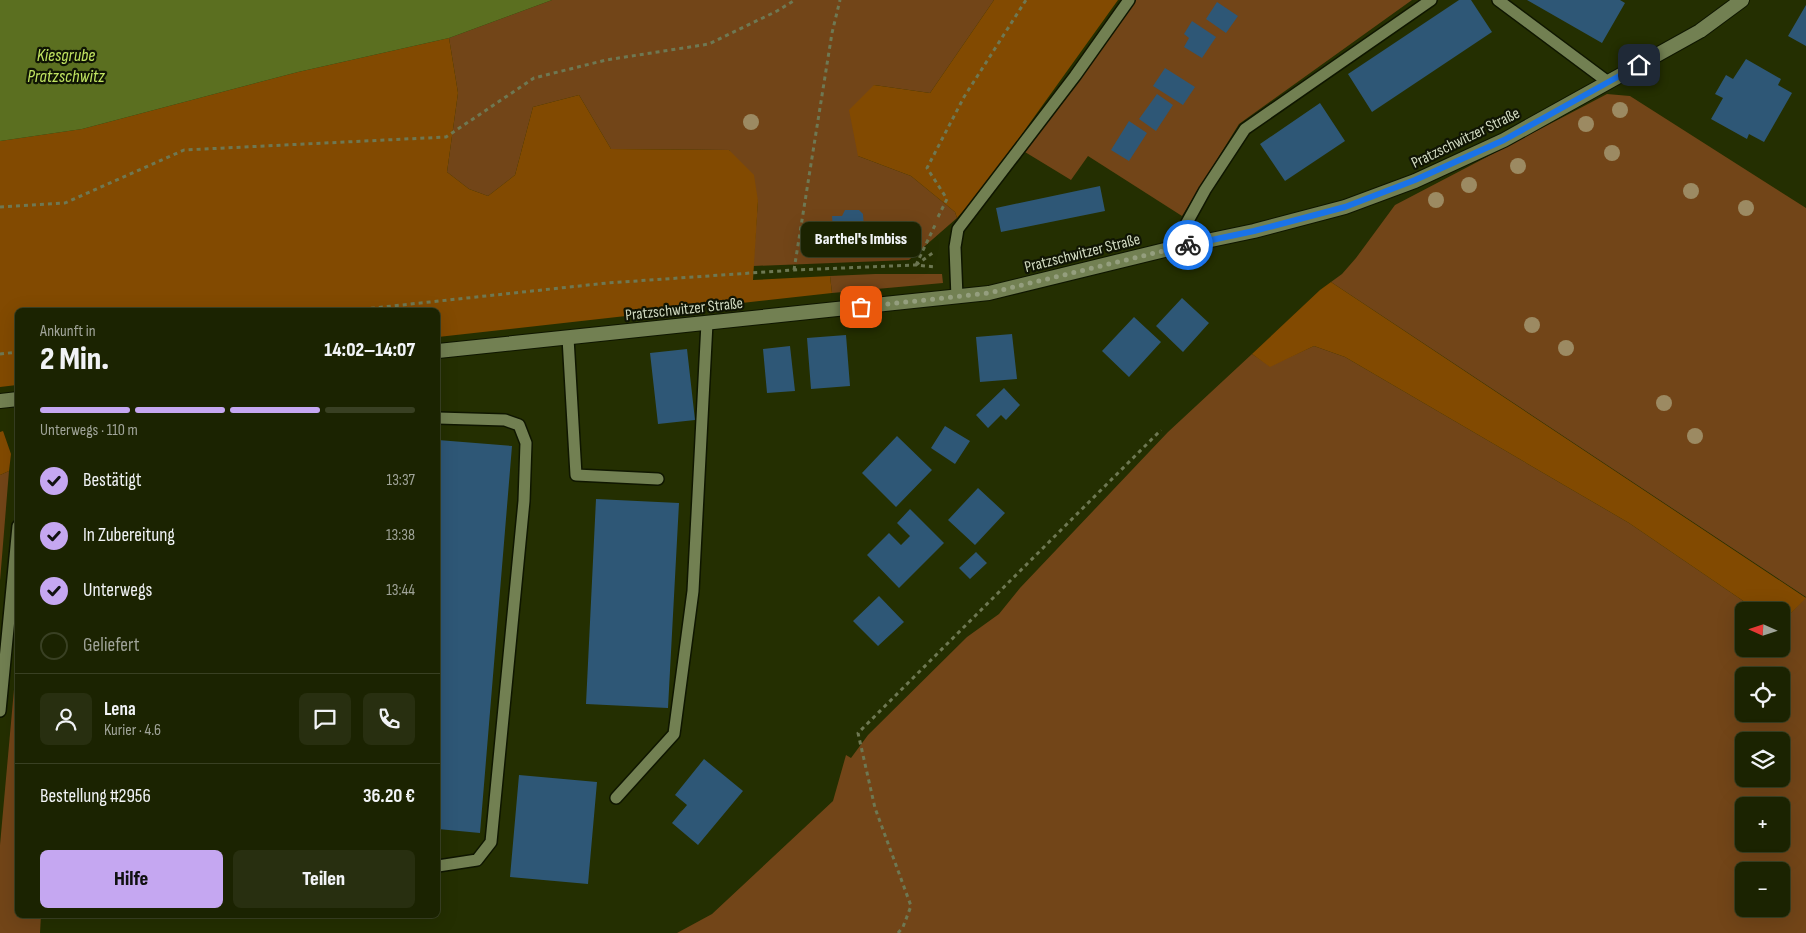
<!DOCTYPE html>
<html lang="de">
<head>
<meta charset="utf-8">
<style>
	:root { --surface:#1b2301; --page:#282f10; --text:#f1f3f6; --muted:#a0a499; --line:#394023; --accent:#c5a7f1 }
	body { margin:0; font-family:"Sofia Sans Condensed",sans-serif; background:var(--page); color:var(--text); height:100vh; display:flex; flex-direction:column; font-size:19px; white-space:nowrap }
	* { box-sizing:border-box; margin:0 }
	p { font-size:16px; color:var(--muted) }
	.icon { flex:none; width:28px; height:28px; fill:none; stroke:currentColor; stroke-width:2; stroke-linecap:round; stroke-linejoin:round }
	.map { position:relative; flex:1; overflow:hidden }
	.details { position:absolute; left:15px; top:308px; width:425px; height:610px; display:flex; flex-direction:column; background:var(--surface); border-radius:8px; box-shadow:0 5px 20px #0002,0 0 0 1px var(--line) }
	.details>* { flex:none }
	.needle { width:32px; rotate:273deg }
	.fabs { position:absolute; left:1735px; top:602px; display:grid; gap:10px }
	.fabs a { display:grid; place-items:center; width:55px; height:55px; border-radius:8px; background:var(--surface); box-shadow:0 5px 20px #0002,0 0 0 1px var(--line); font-size:25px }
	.pin { position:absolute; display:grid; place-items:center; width:42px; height:42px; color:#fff; margin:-21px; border-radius:10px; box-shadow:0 2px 8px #0006 }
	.courier { position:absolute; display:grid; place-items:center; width:50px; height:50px; margin:-25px; border:4px solid #1a73e8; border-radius:50%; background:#fff; color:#222; box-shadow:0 1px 6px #0007 }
	.bubble { position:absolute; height:35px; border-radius:8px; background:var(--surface); box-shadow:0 5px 20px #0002,0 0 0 1px var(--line); font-size:16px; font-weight:800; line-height:35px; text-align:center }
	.overview em { font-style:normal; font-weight:800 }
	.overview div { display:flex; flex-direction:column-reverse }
	.overview { display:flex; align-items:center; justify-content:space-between; height:85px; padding:0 25px }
	h1 { font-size:32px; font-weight:800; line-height:38px }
	.bar { display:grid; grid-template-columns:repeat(4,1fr); gap:8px 5px; align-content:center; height:60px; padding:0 25px }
	.bar i { height:6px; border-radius:4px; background:var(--line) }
	.bar .current { background:var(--accent) }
	.bar p { grid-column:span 4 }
	.line { display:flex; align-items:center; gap:12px; padding:0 25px; border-top:1px solid var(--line) }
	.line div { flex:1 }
	.round { display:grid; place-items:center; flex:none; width:52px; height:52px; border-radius:8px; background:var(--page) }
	ol { padding:0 25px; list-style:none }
	li { display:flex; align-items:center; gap:15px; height:55px }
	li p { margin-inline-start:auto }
	li .icon { padding:5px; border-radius:50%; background:var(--accent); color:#111; stroke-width:4 }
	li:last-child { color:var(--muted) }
	li i { width:28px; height:28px; border:2px solid var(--line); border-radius:50% }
	.button { display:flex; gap:10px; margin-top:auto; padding:10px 25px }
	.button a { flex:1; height:58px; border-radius:8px; background:var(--accent); color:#111; font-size:20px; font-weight:800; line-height:58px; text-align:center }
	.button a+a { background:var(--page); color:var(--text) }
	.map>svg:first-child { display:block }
	.green { fill:#724518; fill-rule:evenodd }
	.forest { fill:#824a01 }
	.water { fill:#5b6f20 }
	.building { fill:#2e5776 }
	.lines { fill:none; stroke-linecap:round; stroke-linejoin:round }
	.service-casing { stroke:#0f1600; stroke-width:14 }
	.tertiary-casing { stroke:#0f1600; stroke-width:16 }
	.path { stroke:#6e7853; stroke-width:3; stroke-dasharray:4 4; stroke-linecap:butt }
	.service { stroke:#728052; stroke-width:11 }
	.tertiary { stroke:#728052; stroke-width:14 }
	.tree { fill:#9c8a62 }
	.done { stroke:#949e7e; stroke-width:5; stroke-dasharray:0 9 }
	.route { stroke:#1a73e8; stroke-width:6 }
	.labels { text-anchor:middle; stroke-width:4.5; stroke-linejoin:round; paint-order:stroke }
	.street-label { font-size:16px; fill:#d1dac1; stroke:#101504 }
	.water-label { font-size:18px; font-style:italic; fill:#c1e461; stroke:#101504 }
</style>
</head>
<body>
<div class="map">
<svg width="1806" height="933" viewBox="0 0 1806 933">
	<rect width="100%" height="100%" fill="#242f01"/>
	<!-- green -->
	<path class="green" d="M552 0H994L930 93 874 85 858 156 911 176 955 212 957 218 909 260 753 266 758 201 729 150 611 149 579 95 533 107 515 175 488 196 469 189 447 172 458 93 449 38Z
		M1136 0H1412L1239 124 1182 216 1088 156 1071 180 1025 152 1081 78Z
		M1607 94 1630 96 1806 208V933H677L712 914 833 801 846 755 851 758 868 735 967 637 999 614 1020 588 1168 432 1252 354 1270 366 1314 346 1345 357 1629 523 1758 611H1744V649H1781V621L1787 617 1806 597 1331 282 1342 274 1356 258 1395 205ZM1744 676H1781V714H1744ZM1744 741H1781V779H1744ZM1744 806H1781V844H1744ZM1744 871H1781V909H1744Z
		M875 274H942L943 283 832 293 830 276Z
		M9 471 0 581V475Z
		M17 656 18 915H41L40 933H0V845Z"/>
	<!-- forest -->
	<path class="forest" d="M994 0H1118L981 191 957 218 955 212 911 176 858 156 849 110 874 85 930 93Z
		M449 38 458 93 447 172 469 189 488 196 515 175 533 107 579 95 611 149 729 150 754 175 758 201 753 280 830 276 832 293 438 337V310H18L17 385 0 387V141L82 129 298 72Z
		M1331 282 1806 598 1787 617 1781 621V611H1758L1629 523 1345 357 1314 346 1270 367 1252 354 1320 290Z
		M3 431 11 454 9 471 0 475V432Z"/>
	<!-- water -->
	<path class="water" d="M0 0H552L449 38 298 72 82 129 0 141Z"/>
	<!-- building -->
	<path class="building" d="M1459 0H1471L1492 32 1372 112 1348 74Z
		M1527 0H1620L1625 3 1602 43Z
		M1217 2 1238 16 1226 33 1206 19Z
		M1806 5V46L1788 36Z
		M1192 21 1216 37 1202 58 1184 47 1189 38 1184 34Z
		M1746 59 1781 79 1778 85 1792 93 1764 142 1749 134 1747 139 1711 119 1723 98 1715 94 1726 75 1733 79Z
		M1165 68 1195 87 1183 105 1153 86Z
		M1157 94 1173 105 1156 131 1139 119Z
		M1320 103 1345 141 1285 181 1260 144Z
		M1129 121 1147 133 1129 161 1111 150Z
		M1100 186 1105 211 1001 232 996 208Z
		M845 210H859L863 214 864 228 861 233 847 234 843 229 833 230 832 216H842Z
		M1182 298 1209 323 1183 352 1156 326Z
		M1134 317 1161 342 1129 377 1102 351Z
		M1012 334 1017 379 980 382 976 337Z
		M846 335 850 386 811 389 807 338Z
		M790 346 795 391 767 393 763 349Z
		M687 349 695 420 658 424 650 353Z
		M1004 388 1020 405 1006 420 1001 415 988 428 976 415Z
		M945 426 970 441 955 464 931 448Z
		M897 436 932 470 896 507 862 473Z
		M438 440 512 446 480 833 438 829Z
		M978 488 1005 513 975 545 948 520Z
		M596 499 679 503 668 708 586 704Z
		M910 509 944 543 899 588 867 555 889 533 901 545 910 536 897 523Z
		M976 552 987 563 970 579 959 568Z
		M879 596 904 622 878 646 853 621Z
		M704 759 743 791 698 845 672 823 687 805 675 795Z
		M519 775 597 782 588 884 510 877Z"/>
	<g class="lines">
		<!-- service casing -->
		<g class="service-casing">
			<path id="service" d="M1498 0 1608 82
				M1173 248 1205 190 1245 129 1431 0
				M957 297 955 247 958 229 1075 76 1129 0
				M568 338 576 475 658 479
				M438 418 505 420 519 425 526 443 524 501 491 842 477 860 438 866
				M0 711 18 526
				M616 798 674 734 693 591 707 323"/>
		</g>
		<!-- tertiary casing -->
		<g class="tertiary-casing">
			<path id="tertiary" d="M438 351 989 293 1173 248 1254 231 1345 207 1415 181 1504 140 1700 31 1742 0
				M0 401 18 399"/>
		</g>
		<!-- path -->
		<path class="path" d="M0 207 65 203 184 150 446 137 534 78 606 60 709 44 777 11 795 0
			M938 217 947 199 927 168 964 97 1026 0
			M916 265 936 223
			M916 265 934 252
			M794 270 832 33 840 0
			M355 310 607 283 794 270 916 265 935 267
			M0 354 18 352
			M898 933 903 927 911 906 875 808 858 733 1161 430"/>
		<!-- service -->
		<use href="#service" class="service"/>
		<!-- tertiary -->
		<use href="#tertiary" class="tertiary"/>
	</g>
	<!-- trees -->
	<g class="tree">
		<circle cx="1620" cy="110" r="8"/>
		<circle cx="751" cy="122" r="8"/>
		<circle cx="1586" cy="124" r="8"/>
		<circle cx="1612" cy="153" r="8"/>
		<circle cx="1518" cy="166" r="8"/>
		<circle cx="1469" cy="185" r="8"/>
		<circle cx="1691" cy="191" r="8"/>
		<circle cx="1436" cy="200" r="8"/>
		<circle cx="1746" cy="208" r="8"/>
		<circle cx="1532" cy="325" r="8"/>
		<circle cx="1566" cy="348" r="8"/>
		<circle cx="1664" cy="403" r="8"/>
		<circle cx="1695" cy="436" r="8"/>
	</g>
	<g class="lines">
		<!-- done -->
		<path class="done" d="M861 307 989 293 1188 245"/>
		<!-- route -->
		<path class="route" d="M1188 245 1254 231 1345 207 1415 180 1504 140 1639 65"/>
	</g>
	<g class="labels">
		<!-- street labels -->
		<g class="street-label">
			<text transform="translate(1465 137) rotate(-26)" y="6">Pratzschwitzer Straße</text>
			<text transform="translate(1082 252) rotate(-14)" y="6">Pratzschwitzer Straße</text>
			<text transform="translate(684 308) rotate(-6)" y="6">Pratzschwitzer Straße</text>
		</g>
		<!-- water labels -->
		<g class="water-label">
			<text x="66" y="61">Kiesgrube<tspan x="66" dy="21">Pratzschwitz</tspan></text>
		</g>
	</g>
</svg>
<div class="fabs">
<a><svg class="needle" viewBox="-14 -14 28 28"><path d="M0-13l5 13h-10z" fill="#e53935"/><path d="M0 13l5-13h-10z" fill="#a0a499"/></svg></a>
<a><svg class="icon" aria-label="locate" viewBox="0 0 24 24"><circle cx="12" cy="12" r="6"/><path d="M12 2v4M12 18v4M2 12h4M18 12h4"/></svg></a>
<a><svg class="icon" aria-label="layers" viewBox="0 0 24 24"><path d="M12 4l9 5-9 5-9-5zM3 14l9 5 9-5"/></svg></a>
<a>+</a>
<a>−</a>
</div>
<div class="pin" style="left:861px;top:307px;background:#ea580c"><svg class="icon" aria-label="bag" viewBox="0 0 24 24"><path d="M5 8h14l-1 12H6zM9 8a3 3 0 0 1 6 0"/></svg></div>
<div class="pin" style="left:1639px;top:65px;background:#1f2937"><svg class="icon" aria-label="home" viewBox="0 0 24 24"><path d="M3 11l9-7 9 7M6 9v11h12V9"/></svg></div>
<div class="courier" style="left:1188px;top:245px"><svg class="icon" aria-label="bike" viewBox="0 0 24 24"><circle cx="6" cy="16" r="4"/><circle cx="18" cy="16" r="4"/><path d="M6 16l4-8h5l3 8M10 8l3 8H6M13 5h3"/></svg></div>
<div class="bubble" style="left:801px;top:222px;width:120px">Barthel's Imbiss</div>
<section class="details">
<div class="overview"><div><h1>2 Min.</h1><p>Ankunft in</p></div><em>14:02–14:07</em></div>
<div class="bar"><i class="current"></i><i class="current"></i><i class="current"></i><i></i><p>Unterwegs · 110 m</p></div>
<ol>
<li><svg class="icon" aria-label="check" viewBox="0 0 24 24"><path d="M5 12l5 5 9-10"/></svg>Bestätigt<p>13:37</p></li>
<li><svg class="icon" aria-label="check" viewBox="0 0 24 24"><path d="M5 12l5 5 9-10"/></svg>In Zubereitung<p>13:38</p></li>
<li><svg class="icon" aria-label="check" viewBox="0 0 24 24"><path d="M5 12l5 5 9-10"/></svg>Unterwegs<p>13:44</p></li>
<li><i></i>Geliefert</li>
</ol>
<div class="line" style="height:90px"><a class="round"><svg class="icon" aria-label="person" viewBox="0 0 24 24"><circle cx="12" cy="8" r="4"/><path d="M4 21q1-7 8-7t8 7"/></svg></a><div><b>Lena</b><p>Kurier · 4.6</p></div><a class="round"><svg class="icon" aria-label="chat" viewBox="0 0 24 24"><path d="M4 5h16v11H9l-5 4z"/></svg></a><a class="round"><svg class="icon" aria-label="phone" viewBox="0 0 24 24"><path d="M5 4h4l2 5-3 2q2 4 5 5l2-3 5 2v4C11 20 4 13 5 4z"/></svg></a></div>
<div class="line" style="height:65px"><div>Bestellung #2956</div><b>36.20 €</b></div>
<div class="button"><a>Hilfe</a><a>Teilen</a></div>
</section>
</div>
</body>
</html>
